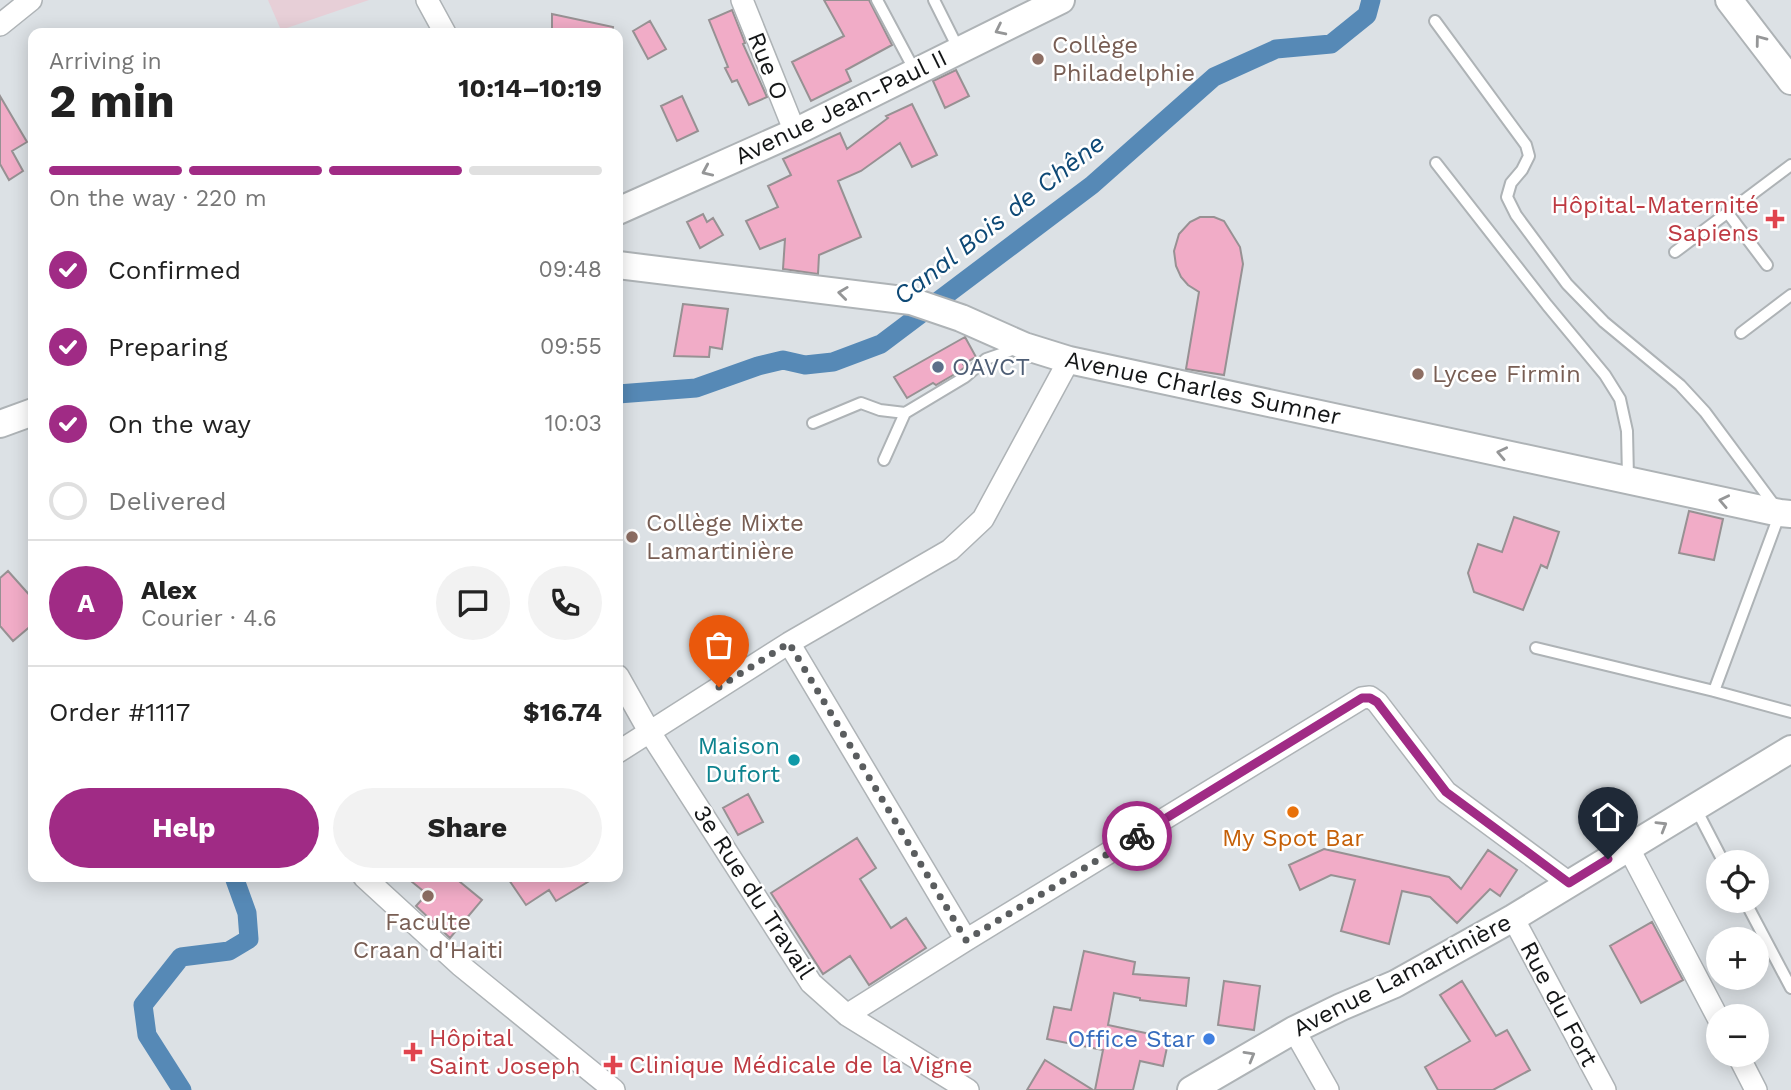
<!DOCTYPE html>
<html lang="en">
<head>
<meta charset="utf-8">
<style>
	:root { --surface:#fff; --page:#f2f2f2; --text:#222; --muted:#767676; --line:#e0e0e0; --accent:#a02b85 }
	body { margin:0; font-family:"Work Sans",sans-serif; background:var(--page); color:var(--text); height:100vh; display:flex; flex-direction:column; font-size:26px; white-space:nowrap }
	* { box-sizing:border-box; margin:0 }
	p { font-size:23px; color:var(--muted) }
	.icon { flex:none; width:38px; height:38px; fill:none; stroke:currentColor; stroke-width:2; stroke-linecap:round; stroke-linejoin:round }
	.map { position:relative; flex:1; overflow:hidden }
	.sheet { position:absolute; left:28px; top:28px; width:595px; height:854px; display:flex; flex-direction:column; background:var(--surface); border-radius:14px; box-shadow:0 4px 18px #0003 }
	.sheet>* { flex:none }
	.controls { position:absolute; left:1706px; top:850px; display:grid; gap:14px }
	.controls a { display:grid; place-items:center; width:63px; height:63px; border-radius:50%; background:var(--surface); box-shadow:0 4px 18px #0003; font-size:35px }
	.pin { position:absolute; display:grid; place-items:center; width:60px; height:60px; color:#fff; margin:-72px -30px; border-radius:50% 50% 50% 0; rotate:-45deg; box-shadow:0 0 7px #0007 }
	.pin .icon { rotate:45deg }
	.courier { position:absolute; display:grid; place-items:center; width:70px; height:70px; margin:-35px; border:5px solid #a02b85; border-radius:50%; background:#fff; color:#222; box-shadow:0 2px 9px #0007 }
	.overview em { font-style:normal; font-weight:700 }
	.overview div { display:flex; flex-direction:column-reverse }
	.overview { display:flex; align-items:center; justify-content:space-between; height:119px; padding:0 21px }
	h1 { font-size:46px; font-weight:700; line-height:52px }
	.bar { display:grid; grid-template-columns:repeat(4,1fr); gap:10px 7px; align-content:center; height:84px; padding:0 21px }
	.bar i { height:9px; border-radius:5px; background:var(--line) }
	.bar .on { background:var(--accent) }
	.bar p { grid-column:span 4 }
	.line { display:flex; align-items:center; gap:18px; padding:0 21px; border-top:2px solid var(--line) }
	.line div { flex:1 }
	.round { display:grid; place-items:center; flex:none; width:74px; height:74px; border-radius:37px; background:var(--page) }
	ol { padding:0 21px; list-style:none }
	li { display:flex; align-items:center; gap:21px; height:77px }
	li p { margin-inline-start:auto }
	li .icon { padding:7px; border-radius:50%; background:var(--accent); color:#fff; stroke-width:4 }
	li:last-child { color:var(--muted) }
	li i { width:38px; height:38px; border:4px solid var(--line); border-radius:50% }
	.button { display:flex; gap:14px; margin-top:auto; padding:14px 21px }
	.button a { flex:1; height:80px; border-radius:42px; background:var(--accent); color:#fff; font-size:28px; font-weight:700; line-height:80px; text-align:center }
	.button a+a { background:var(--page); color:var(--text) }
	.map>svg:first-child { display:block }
	.education { fill:#e7cfd7 }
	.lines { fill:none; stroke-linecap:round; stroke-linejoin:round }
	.canal { stroke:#5689b6; stroke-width:19 }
	.building { fill:#f1acc7; stroke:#979193; stroke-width:2 }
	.service-casing { stroke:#aeb3b6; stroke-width:14 }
	.minor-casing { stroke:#aeb3b6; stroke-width:24 }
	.tertiary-casing { stroke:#aeb3b6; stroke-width:30 }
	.service { stroke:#fff; stroke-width:10 }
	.minor { stroke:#fff; stroke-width:21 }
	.tertiary { stroke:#fff; stroke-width:26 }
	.oneway { stroke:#959697 }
	.done { stroke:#5a5d5f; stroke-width:7; stroke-dasharray:0 12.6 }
	.route { stroke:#a02b85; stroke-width:9 }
	.education-dot { fill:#8d6e63; stroke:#fff; stroke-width:2.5 }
	.health-dot { fill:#e0444e; stroke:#fff; stroke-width:2.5 }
	.service-dot { fill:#5c6f8a; stroke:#fff; stroke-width:2.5 }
	.culture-dot { fill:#0f9aa8; stroke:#fff; stroke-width:2.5 }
	.food-dot { fill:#e8710a; stroke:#fff; stroke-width:2.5 }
	.shop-dot { fill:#3f7fe0; stroke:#fff; stroke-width:2.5 }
	.labels { text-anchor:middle; stroke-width:5; stroke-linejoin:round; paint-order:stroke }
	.education-label { font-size:24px; fill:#785e54; stroke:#fff; text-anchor:start }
	.street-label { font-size:24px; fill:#141617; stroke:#fff }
	.health-label { font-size:24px; fill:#be3a42; stroke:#fff; text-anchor:start }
	.service-label { font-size:24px; fill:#4e5e75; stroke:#fff; text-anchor:start }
	.culture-label { font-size:24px; fill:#0d838f; stroke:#fff; text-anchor:end }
	.food-label { font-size:24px; fill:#c56008; stroke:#fff }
	.shop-label { font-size:24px; fill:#366cbe; stroke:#fff; text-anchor:end }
	.water-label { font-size:26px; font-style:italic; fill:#0e4976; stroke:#fff }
</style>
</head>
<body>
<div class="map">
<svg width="1791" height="1090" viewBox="0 0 1791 1090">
	<rect width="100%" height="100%" fill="#dce1e5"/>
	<!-- education -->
	<path class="education" d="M268 0H369L281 30Z"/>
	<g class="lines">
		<!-- canal -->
		<path class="canal" d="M618 394 696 388 758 366 783 360 805 365 833 362 881 344 1092 185 1214 77 1276 49 1331 44 1367 15 1371 0
			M182 1090 147 1035 143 1005 181 957 229 951 249 939 247 913 234 877"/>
	</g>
	<!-- building -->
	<path class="building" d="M824 0H869L892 45 846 70 851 81 811 101 792 62 844 36Z
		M732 10 745 43 743 44 767 97 749 105 737 80 732 82 725 68 728 67 709 20Z
		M552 14 613 27 612 33H552Z
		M650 21 666 49 648 59 633 31Z
		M956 70 969 96 945 108 933 81Z
		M0 96 27 142 12 151 23 171 9 180 0 164Z
		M682 96 698 131 677 141 661 106Z
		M912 104 937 155 912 167 900 143 861 171 838 181 861 237 819 255 818 274 783 269 785 239 760 249 746 221 778 207 768 186 791 175 783 159 840 133 847 149 888 118 886 116Z
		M703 214 707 222 713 218 723 235 700 248 687 222Z
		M1200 217H1214L1224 221 1240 247 1243 264 1224 375 1186 369 1199 292 1188 285 1181 277 1176 266 1174 251 1179 234 1190 222Z
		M683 304 728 309 722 349 710 347 709 357 674 356Z
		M965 337 976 357 963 364 965 367 960 371 936 385 933 383 907 398 894 377Z
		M1689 511 1723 519 1714 560 1679 553Z
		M1514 517 1559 532 1547 568 1541 565 1523 610 1474 592 1468 573 1478 544 1502 552Z
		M8 571 33 599V624L13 641 0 626V578Z
		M748 794 763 822 738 835 723 808Z
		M857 838 876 868 860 879 891 928 906 918 926 948 869 985 850 956 823 974 771 893Z
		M1324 849 1449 877 1461 889 1488 850 1517 870 1500 896 1490 889 1457 923 1430 897 1402 891 1389 944 1341 931 1355 880 1331 875 1300 890 1289 865Z
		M406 877H454L482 900 450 938 416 906 427 894Z
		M507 877H596L556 901 549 890 526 905Z
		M1652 922 1683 980 1641 1003 1610 946Z
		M1084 951 1135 962 1133 974 1189 978 1186 1006 1140 1000V998L1114 993 1108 1025 1169 1038 1163 1066 1140 1061 1133 1090H1095L1103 1050 1047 1039 1054 1007 1071 1010Z
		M1224 981 1260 986 1254 1030 1218 1025Z
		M1462 981 1496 1036 1507 1030 1530 1070 1493 1090H1438L1425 1067 1470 1041 1440 995Z
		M1045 1060 1093 1090H1027Z"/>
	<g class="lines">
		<!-- service casing -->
		<g class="service-casing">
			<path id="service" d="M877 0 916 73
				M934 0 959 50
				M1435 21 1526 145 1529 156 1522 170 1511 183 1507 197 1516 215 1567 284 1604 322 1680 385 1705 412 1780 513 1714 691
				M1436 163 1547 305 1605 375 1620 399 1627 431 1628 478
				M1727 212 1767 265
				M1675 252 1791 165
				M1741 333 1791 295
				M813 423 861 403 880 410 905 413
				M884 460 905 413 965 377 986 359 1018 348
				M1536 648 1714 691 1791 712
				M1695 807 1724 863
				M1745 901 1791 988"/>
		</g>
		<!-- minor casing -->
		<g class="minor-casing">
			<path id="minor" d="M427 0 445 33
				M742 0 795 132
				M0 25 31 0
				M789 643 966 940
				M618 676 649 731 811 983 847 1015 968 1090
				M618 752 789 643 950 550 983 519 1069 360
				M1628 847 1718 1018
				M364 877 460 965 614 1090
				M1513 918 1605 1090
				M847 1015 966 940 1362 698 1370 697 1377 702 1446 792 1569 883
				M1294 1030 1328 1090
				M1738 1055 1756 1090"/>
		</g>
		<!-- tertiary casing -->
		<g class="tertiary-casing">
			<path id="tertiary" d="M1729 0 1791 81
				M618 211 795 132 1061 0
				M618 265 911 301 961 318 1024 346 1069 360 1780 513 1791 514
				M0 424 33 412
				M1191 1090 1294 1030 1341 1007 1395 984 1513 918 1791 749"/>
		</g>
		<!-- service -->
		<use href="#service" class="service"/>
		<!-- minor -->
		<use href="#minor" class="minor"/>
		<!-- tertiary -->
		<use href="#tertiary" class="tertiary"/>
	</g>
	<!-- one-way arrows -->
	<defs><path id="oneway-chevron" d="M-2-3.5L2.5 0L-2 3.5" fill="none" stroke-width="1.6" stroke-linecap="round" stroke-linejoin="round" transform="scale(1.75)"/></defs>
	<g class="oneway">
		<use href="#oneway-chevron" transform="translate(1000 30) rotate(154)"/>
		<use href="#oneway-chevron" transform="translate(1760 40) rotate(-127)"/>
		<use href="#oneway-chevron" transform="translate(707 171) rotate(156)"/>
		<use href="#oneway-chevron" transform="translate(843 293) rotate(-173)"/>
		<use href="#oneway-chevron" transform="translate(1502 453) rotate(-168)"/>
		<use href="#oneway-chevron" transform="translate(1724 501) rotate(-168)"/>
		<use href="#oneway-chevron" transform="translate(1662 826) rotate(-31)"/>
		<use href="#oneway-chevron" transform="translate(1250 1056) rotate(-30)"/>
	</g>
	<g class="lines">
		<!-- done -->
		<path class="done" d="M719 687 789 643 966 940 1137 836"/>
		<!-- route -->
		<path class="route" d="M1137 836 1362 698H1370L1377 702 1446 792 1569 883 1608 859"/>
	</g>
	<!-- markers -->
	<g class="education-dot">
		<circle cx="1038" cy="59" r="7"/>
		<circle cx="1418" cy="374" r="7"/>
		<circle cx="632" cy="537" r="7"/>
		<circle cx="428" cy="896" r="7"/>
	</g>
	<g class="health-dot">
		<path d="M1771.5 208.5h7v7h7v7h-7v7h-7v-7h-7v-7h7z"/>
		<path d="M409.5 1041.5h7v7h7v7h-7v7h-7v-7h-7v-7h7z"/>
		<path d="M609.5 1054.5h7v7h7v7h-7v7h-7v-7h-7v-7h7z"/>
	</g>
	<circle class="service-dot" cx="938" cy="367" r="7"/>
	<circle class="culture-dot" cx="794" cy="760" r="7"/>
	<circle class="food-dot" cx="1293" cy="812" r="7"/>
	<circle class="shop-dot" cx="1209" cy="1039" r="7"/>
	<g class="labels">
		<!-- education labels -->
		<g class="education-label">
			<text x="1052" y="53">Collège<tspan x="1052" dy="28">Philadelphie</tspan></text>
			<text x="1432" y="382">Lycee Firmin</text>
			<text x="646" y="531">Collège Mixte<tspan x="646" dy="28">Lamartinière</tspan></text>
			<text x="428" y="930" text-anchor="middle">Faculte<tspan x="428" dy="28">Craan d'Haiti</tspan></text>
		</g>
		<!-- street labels -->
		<g class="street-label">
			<text transform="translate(768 66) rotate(68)" y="8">Rue O</text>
			<text transform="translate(841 107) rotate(-26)" y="8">Avenue Jean-Paul II</text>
			<text transform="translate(1203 388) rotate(12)" y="8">Avenue Charles Sumner</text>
			<text transform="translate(754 892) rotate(57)" y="8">3e Rue du Travail</text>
			<text transform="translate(1402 975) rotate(-27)" y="8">Avenue Lamartinière</text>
			<text transform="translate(1559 1004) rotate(62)" y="8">Rue du Fort</text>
		</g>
		<!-- health labels -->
		<g class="health-label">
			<text x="1759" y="213" text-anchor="end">Hôpital-Maternité<tspan x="1759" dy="28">Sapiens</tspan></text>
			<text x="429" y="1046">Hôpital<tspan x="429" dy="28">Saint Joseph</tspan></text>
			<text x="629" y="1073">Clinique Médicale de la Vigne</text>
		</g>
		<!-- service labels -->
		<g class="service-label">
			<text x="952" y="375">OAVCT</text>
		</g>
		<!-- culture labels -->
		<g class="culture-label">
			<text x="780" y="754">Maison<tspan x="780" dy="28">Dufort</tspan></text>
		</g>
		<!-- food labels -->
		<g class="food-label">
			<text x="1293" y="846">My Spot Bar</text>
		</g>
		<!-- shop labels -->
		<g class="shop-label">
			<text x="1195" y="1047">Office Star</text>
		</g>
		<!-- water labels -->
		<g class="water-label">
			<text transform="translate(999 219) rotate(-38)" y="9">Canal Bois de Chêne</text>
		</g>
	</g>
</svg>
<div class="controls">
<a><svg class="icon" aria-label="locate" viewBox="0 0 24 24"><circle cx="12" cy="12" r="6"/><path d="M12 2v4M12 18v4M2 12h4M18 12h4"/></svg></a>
<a>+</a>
<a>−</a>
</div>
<div class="pin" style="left:719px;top:687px;background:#ea580c"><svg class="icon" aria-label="bag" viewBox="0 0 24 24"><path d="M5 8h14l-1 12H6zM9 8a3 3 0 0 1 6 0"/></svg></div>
<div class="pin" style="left:1608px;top:859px;background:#1f2937"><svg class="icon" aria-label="home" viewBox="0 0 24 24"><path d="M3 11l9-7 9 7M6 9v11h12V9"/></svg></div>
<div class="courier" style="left:1137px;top:836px"><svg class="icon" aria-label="bike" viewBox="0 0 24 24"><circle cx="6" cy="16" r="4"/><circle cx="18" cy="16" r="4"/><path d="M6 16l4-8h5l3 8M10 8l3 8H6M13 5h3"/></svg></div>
<section class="sheet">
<div class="overview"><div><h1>2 min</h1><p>Arriving in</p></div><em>10:14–10:19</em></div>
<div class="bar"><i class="on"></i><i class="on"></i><i class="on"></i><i></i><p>On the way · 220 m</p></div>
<ol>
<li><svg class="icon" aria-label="check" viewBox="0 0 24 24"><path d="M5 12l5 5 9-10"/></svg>Confirmed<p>09:48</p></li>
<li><svg class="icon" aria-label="check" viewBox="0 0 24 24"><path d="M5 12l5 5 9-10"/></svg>Preparing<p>09:55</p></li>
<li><svg class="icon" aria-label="check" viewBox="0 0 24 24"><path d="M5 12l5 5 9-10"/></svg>On the way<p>10:03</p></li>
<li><i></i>Delivered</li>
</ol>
<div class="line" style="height:126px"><b class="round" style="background:var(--accent);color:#fff">A</b><div><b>Alex</b><p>Courier · 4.6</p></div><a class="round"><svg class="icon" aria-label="chat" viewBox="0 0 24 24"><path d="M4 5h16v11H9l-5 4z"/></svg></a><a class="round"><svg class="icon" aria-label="phone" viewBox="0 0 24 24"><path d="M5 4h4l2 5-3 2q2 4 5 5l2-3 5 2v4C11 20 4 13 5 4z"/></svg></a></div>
<div class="line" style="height:91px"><div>Order #1117</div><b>$16.74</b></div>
<div class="button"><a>Help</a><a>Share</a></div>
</section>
</div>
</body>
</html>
